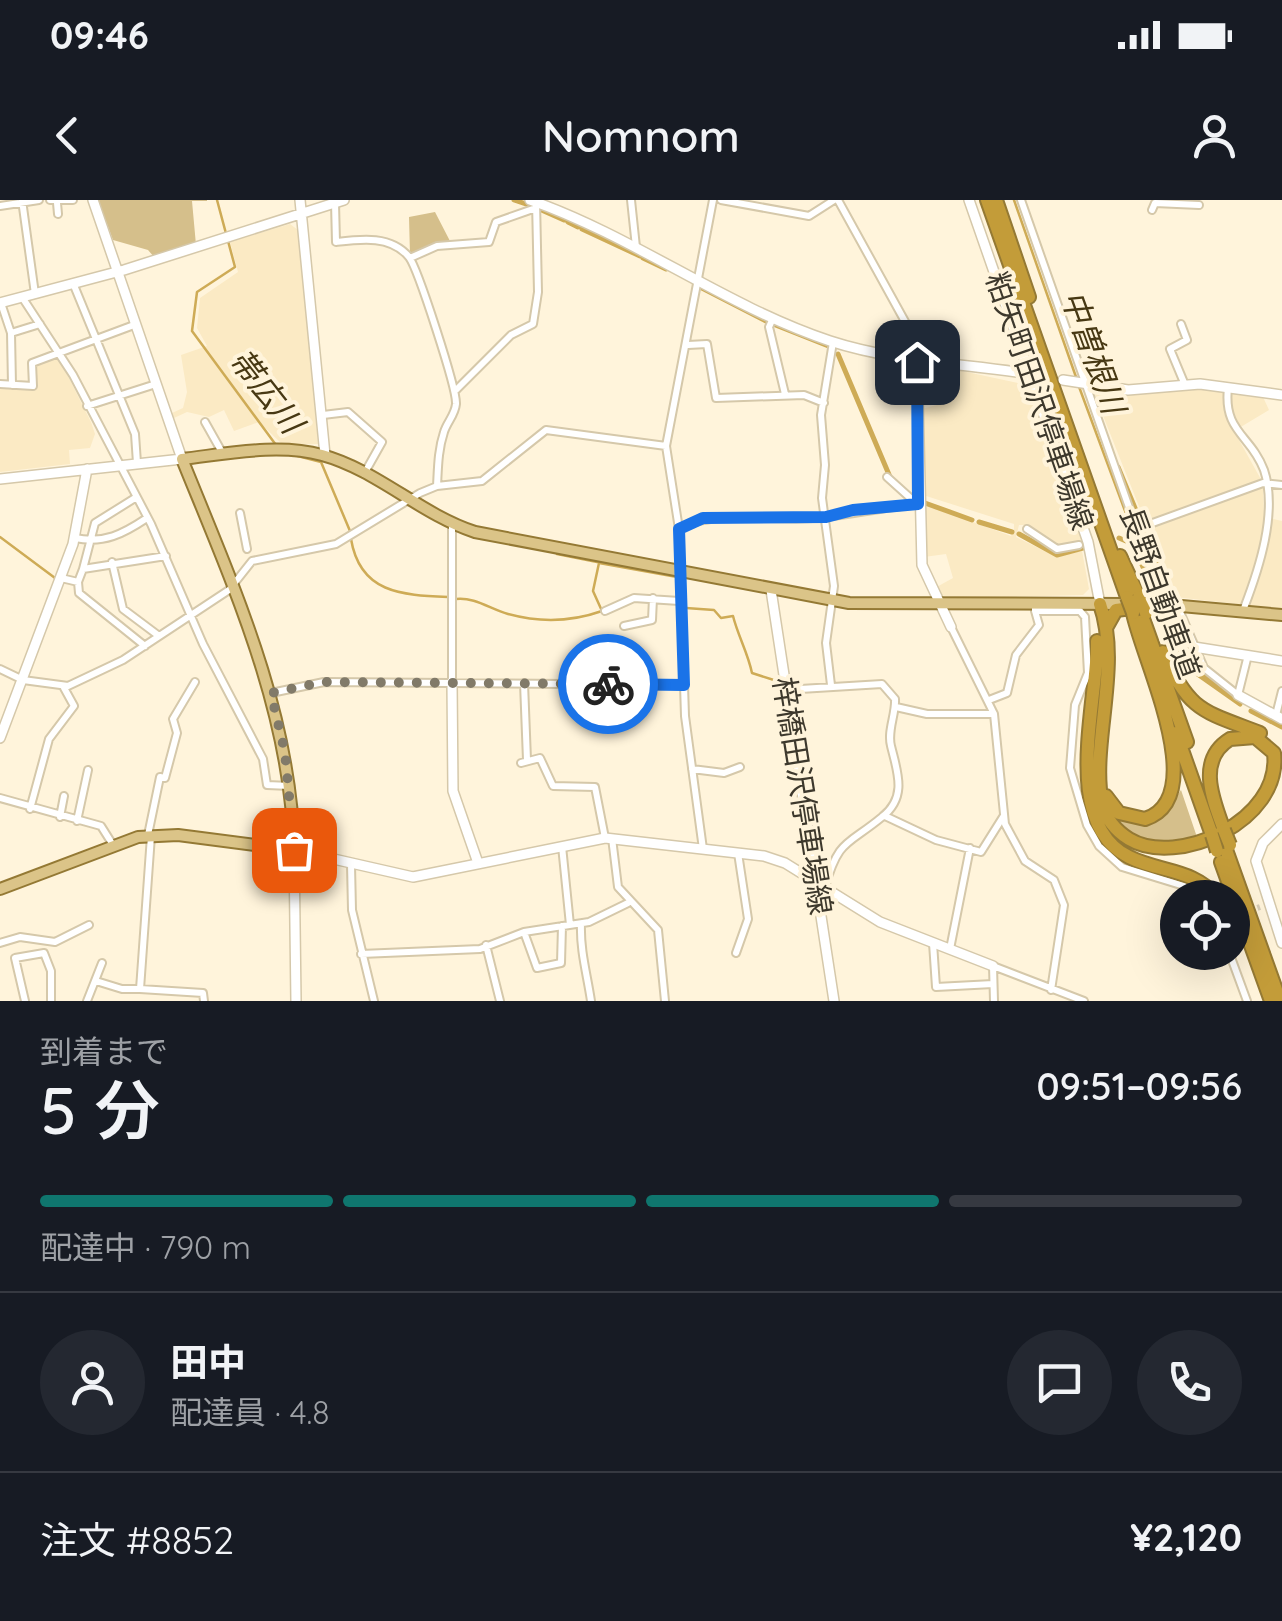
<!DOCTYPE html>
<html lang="ja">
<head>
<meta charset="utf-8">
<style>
	:root { --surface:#171b24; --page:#242831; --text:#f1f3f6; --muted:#9ea1a6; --line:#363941; --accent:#0f766e }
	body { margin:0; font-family:Quicksand,"Noto Sans JP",sans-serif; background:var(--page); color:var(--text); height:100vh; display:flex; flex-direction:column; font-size:38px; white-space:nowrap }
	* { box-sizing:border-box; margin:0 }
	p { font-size:32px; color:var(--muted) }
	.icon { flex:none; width:55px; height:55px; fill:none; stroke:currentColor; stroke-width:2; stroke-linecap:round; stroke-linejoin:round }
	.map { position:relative; height:801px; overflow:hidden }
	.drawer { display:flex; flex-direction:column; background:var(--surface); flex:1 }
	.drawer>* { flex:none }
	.buttons { position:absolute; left:1160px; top:680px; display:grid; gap:20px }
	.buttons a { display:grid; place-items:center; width:90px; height:90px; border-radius:50%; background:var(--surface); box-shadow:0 10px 40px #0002; font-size:50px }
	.pin { position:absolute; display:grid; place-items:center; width:85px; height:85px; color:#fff; margin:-42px; border-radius:20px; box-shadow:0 5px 15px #0006 }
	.courier { position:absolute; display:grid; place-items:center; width:100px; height:100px; margin:-50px; border:8px solid #1a73e8; border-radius:50%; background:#fff; color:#222; box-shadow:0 2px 12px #0007 }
	.head em { font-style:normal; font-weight:600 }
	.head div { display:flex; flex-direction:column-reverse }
	.head { display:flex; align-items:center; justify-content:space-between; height:170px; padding:0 40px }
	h1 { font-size:65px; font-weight:600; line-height:75px }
	.bar { display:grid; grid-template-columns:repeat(4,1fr); gap:15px 10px; align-content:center; height:120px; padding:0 40px }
	.bar i { height:12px; border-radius:8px; background:var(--line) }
	.bar .on { background:var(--accent) }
	.bar p { grid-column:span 4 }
	.line { display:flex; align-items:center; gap:25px; padding:0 40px; border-top:2px solid var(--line) }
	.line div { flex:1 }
	.round { display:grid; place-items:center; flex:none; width:105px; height:105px; border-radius:52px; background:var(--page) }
	.status { display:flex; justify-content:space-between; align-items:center; height:70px; padding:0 50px; background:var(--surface); direction:ltr }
	.status svg { height:28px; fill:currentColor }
	header { display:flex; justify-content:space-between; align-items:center; height:130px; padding:0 40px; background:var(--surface); font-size:45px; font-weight:600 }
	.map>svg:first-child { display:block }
	.built { fill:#fbeac4 }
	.green { fill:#d5bf8b }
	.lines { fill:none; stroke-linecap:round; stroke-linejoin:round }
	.stream { stroke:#ceab56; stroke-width:2.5 }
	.canal { stroke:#ceab56; stroke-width:5 }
	.street-tunnel { stroke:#d8ceb8; stroke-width:6; stroke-dasharray:6 3; stroke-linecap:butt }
	.street-casing { stroke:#d5c8aa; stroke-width:10 }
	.secondary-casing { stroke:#d5c8aa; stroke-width:12 }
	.primary-casing { stroke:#947934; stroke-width:14 }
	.highway-casing { stroke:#947934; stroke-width:16 }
	.street { stroke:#fff; stroke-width:6 }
	.secondary { stroke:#fff; stroke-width:9 }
	.primary { stroke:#dbc488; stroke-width:10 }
	.highway { stroke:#c39c39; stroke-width:12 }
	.highway-bridge-casing { stroke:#947934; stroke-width:16; stroke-linecap:butt }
	.highway-bridge { stroke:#c39c39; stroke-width:12 }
	.done { stroke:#817a69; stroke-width:10; stroke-dasharray:0 18 }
	.route { stroke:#1a73e8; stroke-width:12 }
	.labels { text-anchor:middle; stroke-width:8; stroke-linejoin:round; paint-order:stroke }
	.street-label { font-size:30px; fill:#3d382c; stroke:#fff4db }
	.water-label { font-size:32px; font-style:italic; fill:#473813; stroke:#fff4db }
</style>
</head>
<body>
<div class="status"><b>09:46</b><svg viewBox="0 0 49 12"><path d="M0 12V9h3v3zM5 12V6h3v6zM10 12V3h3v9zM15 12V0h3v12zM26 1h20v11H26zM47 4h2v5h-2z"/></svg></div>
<header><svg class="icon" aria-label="back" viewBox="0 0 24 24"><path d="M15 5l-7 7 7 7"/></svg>Nomnom<svg class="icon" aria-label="person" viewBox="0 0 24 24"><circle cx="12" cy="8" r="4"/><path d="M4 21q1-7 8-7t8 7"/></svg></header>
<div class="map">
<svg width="1282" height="801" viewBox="0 0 1282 801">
	<rect width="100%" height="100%" fill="#fff4db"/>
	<!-- built -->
	<path class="built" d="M290 24 298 30 318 244 283 245 259 222 234 231 224 210 209 217 187 212 174 218 172 213 183 208 187 192 181 155 207 146 197 128 200 98 238 72 230 42Z
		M57 154 91 222 95 234 90 248 69 250 70 264 0 272V186L34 188 33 163Z
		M948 168 1027 185 1082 341 1055 346 1029 325H1019L1016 337 1057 357 1082 351 1089 389 1083 395 964 398 937 395 933 389 953 378 946 354 924 357V304L1011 336 1014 329V324L923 295 922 209 944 203 939 193 952 190Z
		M1092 188 1128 193 1217 189 1263 197 1269 210 1234 231 1263 283 1264 317 1282 321V409L1175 397Z"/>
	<!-- green -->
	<path class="green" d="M98 0H207V1H192L196 45 155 58 148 50 113 40Z
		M435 12 451 43 410 55 409 17Z
		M1181 590 1198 640 1146 643 1116 625 1111 610 1124 620 1170 606Z"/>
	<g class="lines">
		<!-- stream -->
		<path class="stream" d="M217 0 235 67 197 92 192 131 276 245
			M1014 0 1076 177
			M1078 184 1128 319
			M286 253 321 262 350 331
			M1142 334 1168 397
			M0 337 55 378
			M351 339C360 393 401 395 448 397
			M557 354 597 362
			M456 399C475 397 490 409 508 414 541 423 571 422 602 411L593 391 599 363 677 377V397
			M686 408 714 410 721 418 733 416C738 436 748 453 752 473L777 481
			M1174 414 1183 433
			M1184 437 1201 472 1224 492"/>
		<!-- canal -->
		<path class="canal" d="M514 0 532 6
			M537 8 564 20
			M568 22 578 27
			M582 29 640 56
			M643 58 666 69
			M700 87 768 122
			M773 124 831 147
			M838 154 890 277
			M1118 267 1142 325
			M925 303 972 320
			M979 322 1012 332
			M1144 330 1174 398
			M1019 334 1057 355 1083 348
			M1119 338 1133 344 1156 397
			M1163 416 1184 465
			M1200 465 1215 481
			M1196 473 1240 504
			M1251 511 1282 527"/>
		<!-- street-tunnel -->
		<path class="street-tunnel" d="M1232 717 1260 707"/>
		<!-- street casing -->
		<g class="street-casing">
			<path id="street" d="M22 0 35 94
				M50 0H73
				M631 0 636 47
				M721 0 809 16 834 0
				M838 0 913 136 917 157
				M1021 0 1163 404
				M57 3 58 14
				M335 3 336 42C361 39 391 35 409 57 418 69 457 189 456 204 455 215 447 222 444 232 438 250 438 268 437 286
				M0 6 39 0
				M1152 10 1155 3 1199 5
				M410 58 437 46 489 42 496 22 533 9
				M73 83 135 234 137 263
				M22 97 73 175 151 324 203 444 263 559 267 585 290 586
				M1 103 11 133 12 185
				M773 118 769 127 785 194
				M1181 124 1187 140 1170 149 1185 185
				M11 133 40 124
				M688 145 707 144 716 198 804 195 824 203
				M0 184 33 186 32 163 134 125
				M1228 188C1223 232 1251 235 1264 270 1278 312 1259 369 1244 408
				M456 190 511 135 533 124 538 92 536 1
				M87 206 156 184
				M323 215 348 212 382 242 364 274
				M205 222 223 254
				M887 277 917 304
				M240 313 247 349
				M452 324V482
				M679 329C712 308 784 323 825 317 857 313 887 307 918 304
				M1027 329 1057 349 1079 345
				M1136 329 1263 283 1282 285
				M75 338C104 344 123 334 147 318
				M112 362 123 409 159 436
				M83 369 95 323 135 298
				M61 378 78 382 83 369 166 356
				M78 382 79 393 145 446
				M1035 404V411H1080L1085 417 1088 473 1075 505 1070 568 1087 625 1099 646 1122 667 1184 686 1200 698
				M1177 405 1204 468 1238 495 1248 455
				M605 411 634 398 679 401
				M624 426 652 420 653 398
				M951 427 994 514 1005 624 1025 661 1054 680 1064 705 1051 790
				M0 469 23 480 68 486 123 460 229 390 252 361 336 344 420 293 437 286 482 281 546 230 666 246
				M524 483 527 560
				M831 485 826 443 834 386 822 298 825 265 821 215 833 142
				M784 490 882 484 895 499C896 514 887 531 891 546 897 571 908 597 882 617 847 646 839 638 825 687
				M271 493 324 482 684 485
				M989 500 1007 493 1016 455 1039 425 1035 411
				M896 507 927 514H994
				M1276 515 1282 491
				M521 563 540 558 553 586 595 587 605 638
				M692 569 724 573 740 567
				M0 598 101 626 113 645
				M30 609 49 539 74 506 63 486
				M885 616 936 640 981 652 1003 617
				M60 617 64 596
				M77 621 88 570
				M148 635 160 577 165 578 177 533 173 519 195 482
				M151 636 140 789 203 793 204 801
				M612 638 618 687 658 730 665 801
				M562 646 570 725
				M703 649 685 516 679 329 666 246 713 0
				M351 665 352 710 374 801
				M581 724C580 751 587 774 591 801
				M524 732 537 768 561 763 562 726
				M0 743 20 737 55 742 89 725
				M933 743 936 787 993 784
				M486 745 500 801
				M950 749 970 648
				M1229 752 1247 801
				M736 753 748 719 738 653
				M361 754 480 749 524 732 589 722 628 703
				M96 781 122 789H140
				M25 801 15 758 44 753 51 771V801
				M87 801 102 763
				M994 801 993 766 1084 801"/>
		</g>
		<!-- secondary casing -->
		<g class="secondary-casing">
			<path id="secondary" d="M300 0 325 255
				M530 0C635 37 725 106 830 141 897 163 974 164 1043 176
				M969 0 1088 342 1100 404
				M0 103 124 70 344 0
				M917 157 922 365 951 427
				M1063 180 1128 190 1200 184 1282 195
				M0 279 182 259 93 0
				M771 390 834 801
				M1194 447 1282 461
				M452 482 453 591 478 663
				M1238 495 1282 519
				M0 538 73 344 87 269
				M1282 624 1263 643 1256 661 1282 743
				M296 801 294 650 413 677 605 638 764 656 785 663 880 722 993 766"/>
		</g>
		<!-- primary casing -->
		<g class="primary-casing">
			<path id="primary" d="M1159 404 1282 415
				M0 689 138 637 178 635 294 650C291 512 233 385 182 259 226 254 278 243 322 255 377 270 420 314 475 332L849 403 1127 404"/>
		</g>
		<!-- highway casing -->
		<g class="highway-casing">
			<path id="highway" d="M987 0 1127 397
				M996 0 1029 97
				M1120 356 1139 397
				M1100 404C1122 466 1090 546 1102 603 1105 618 1116 631 1129 639 1177 668 1282 621 1274 553L1255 537 1230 539C1196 560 1213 600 1224 630
				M1141 413 1187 542
				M1107 426 1116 410 1163 404
				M1097 441C1098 502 1060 623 1129 657 1161 673 1193 668 1218 698
				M1163 452C1189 512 1203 511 1260 533
				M1176 533 1212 635
				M1106 596 1119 613 1145 619C1212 598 1142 459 1133 413
				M1225 647 1280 801
				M1221 662 1271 801"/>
		</g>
		<!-- street -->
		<use href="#street" class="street"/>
		<!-- secondary -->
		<use href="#secondary" class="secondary"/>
		<!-- primary -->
		<use href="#primary" class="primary"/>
		<!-- highway -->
		<use href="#highway" class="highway"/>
		<!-- highway-bridge casing -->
		<g class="highway-bridge-casing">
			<path id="highway-bridge" d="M1127 397 1133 413
				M1139 397 1146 413
				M1224 630 1230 645
				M1212 635 1217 651"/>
		</g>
		<!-- highway-bridge -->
		<use href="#highway-bridge" class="highway-bridge"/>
	</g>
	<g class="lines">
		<!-- done -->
		<path class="done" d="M294 650 285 552 271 493 324 482 608 484"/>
		<!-- route -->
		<path class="route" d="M608 484 684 485 679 329 703 318 826 317 853 310 918 304 917 162"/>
	</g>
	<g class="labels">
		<!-- street labels -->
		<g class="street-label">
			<text transform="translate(1039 201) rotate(71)" y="10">粕矢町田沢停車場線</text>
			<text transform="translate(1160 393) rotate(70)" y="10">長野自動車道</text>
			<text transform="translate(802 596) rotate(81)" y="10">梓橋田沢停車場線</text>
		</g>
		<!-- water labels -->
		<g class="water-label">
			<text transform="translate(1093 152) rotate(70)" y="11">中曽根川</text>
			<text transform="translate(266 191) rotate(52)" y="11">帯広川</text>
		</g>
	</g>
</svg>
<div class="buttons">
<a><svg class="icon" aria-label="locate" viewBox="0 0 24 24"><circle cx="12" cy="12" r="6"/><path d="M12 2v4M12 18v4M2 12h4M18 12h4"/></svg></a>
</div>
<div class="pin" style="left:294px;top:650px;background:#ea580c"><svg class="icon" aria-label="bag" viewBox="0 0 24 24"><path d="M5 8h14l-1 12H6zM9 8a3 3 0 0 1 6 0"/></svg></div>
<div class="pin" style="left:917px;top:162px;background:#1f2937"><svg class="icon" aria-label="home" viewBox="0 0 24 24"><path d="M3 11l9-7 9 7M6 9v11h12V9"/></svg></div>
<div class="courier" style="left:608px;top:484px"><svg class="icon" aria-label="bike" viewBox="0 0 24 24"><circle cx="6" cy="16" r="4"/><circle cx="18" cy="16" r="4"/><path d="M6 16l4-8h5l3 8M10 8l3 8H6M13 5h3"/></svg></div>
</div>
<section class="drawer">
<div class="head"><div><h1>5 分</h1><p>到着まで</p></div><em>09:51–09:56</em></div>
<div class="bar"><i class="on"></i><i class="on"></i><i class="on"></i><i></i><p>配達中 · 790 m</p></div>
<div class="line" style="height:180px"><a class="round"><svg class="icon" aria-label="person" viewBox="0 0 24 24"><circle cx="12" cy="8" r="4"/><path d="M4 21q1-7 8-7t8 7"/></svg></a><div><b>田中</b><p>配達員 · 4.8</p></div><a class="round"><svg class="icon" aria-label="chat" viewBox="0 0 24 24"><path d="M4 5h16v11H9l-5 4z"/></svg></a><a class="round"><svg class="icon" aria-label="phone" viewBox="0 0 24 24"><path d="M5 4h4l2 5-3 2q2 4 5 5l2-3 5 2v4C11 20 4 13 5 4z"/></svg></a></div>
<div class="line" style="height:130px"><div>注文 #8852</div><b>¥2,120</b></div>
</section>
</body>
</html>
